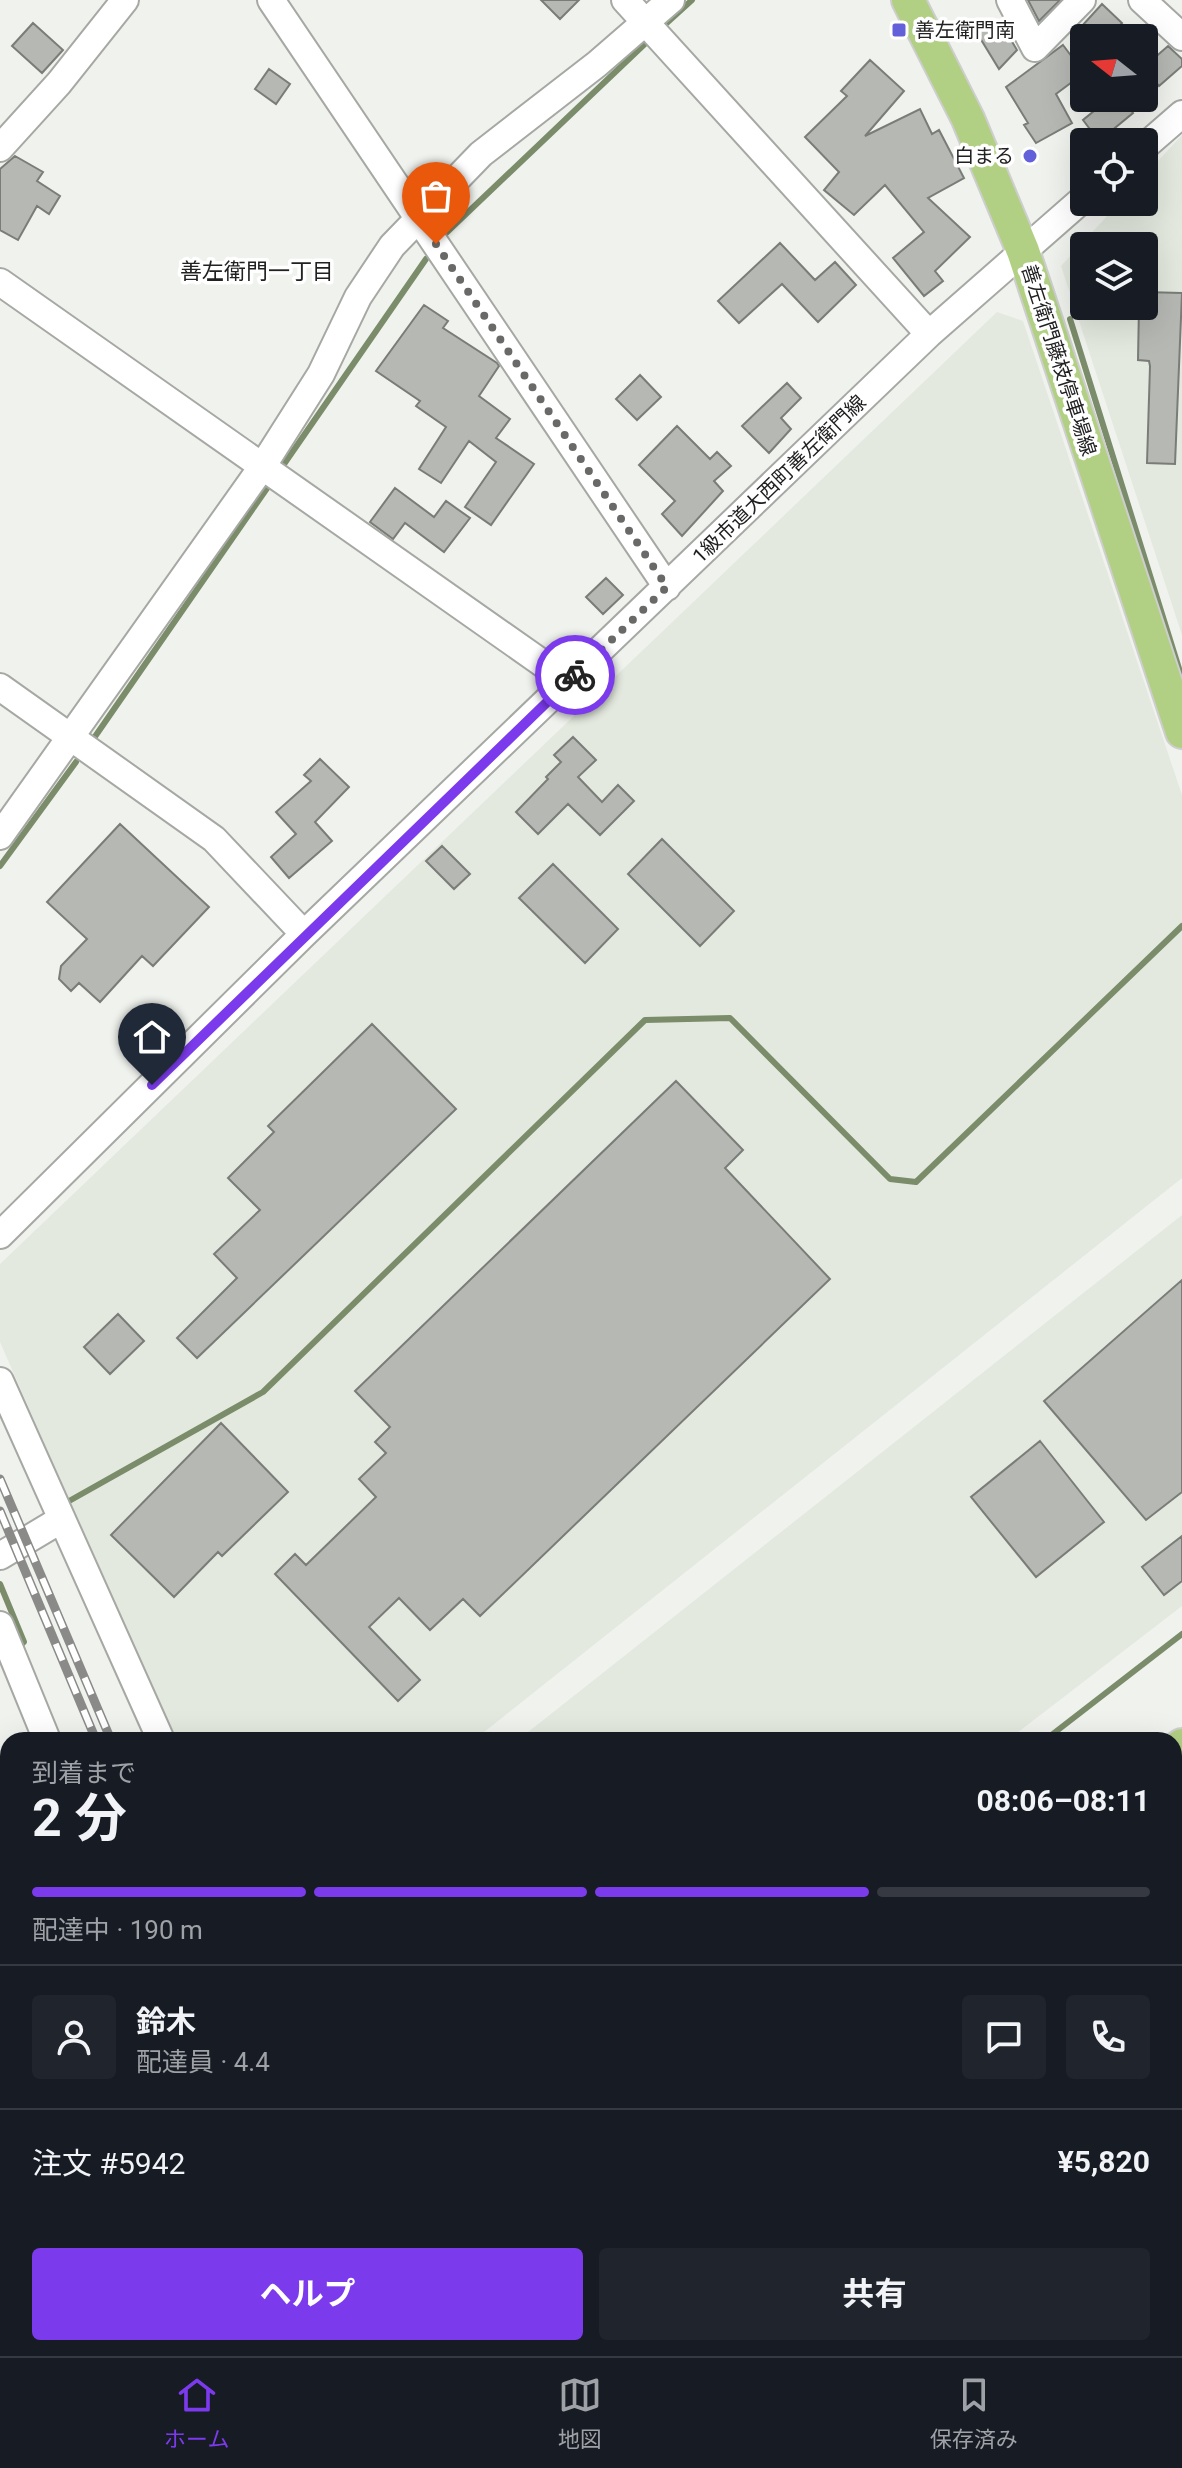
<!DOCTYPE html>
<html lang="ja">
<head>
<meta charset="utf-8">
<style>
	:root { --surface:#171b24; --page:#20242c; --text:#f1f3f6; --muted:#9ea1a6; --line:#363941; --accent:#7c3aed }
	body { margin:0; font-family:Roboto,"Noto Sans JP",sans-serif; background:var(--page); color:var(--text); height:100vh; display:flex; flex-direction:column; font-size:30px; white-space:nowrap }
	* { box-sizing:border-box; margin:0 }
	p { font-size:26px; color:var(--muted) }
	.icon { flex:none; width:44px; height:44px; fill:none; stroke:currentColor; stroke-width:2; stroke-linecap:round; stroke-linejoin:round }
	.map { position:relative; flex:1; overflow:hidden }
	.sheet { position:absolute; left:0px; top:1732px; width:1182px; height:624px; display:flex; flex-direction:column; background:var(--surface); border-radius:24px 24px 0 0; box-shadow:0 8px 32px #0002 }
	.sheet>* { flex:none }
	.needle { width:52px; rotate:287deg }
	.fabs { position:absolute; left:1070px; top:24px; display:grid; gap:16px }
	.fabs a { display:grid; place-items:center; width:88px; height:88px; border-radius:8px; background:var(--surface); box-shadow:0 8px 32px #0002; font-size:40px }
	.pin { position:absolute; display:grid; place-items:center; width:68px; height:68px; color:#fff; margin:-82px -34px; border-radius:50% 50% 50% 0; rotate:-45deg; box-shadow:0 0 8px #0007 }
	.pin .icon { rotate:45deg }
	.courier { position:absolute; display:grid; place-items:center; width:80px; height:80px; margin:-40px; border:6px solid #7c3aed; border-radius:50%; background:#fff; color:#222; box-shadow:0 2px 10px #0007 }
	.overview em { font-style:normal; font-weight:700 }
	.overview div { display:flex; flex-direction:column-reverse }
	.overview { display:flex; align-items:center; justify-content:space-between; height:136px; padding:0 32px }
	h1 { font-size:52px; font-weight:700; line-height:60px }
	.bar { display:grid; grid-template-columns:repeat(4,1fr); gap:12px 8px; align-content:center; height:96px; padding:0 32px }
	.bar i { height:10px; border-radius:6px; background:var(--line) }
	.bar .selected { background:var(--accent) }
	.bar p { grid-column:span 4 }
	.line { display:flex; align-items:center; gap:20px; padding:0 32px; border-top:2px solid var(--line) }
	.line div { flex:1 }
	.round { display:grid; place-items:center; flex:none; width:84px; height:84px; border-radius:8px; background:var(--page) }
	.primary-button { display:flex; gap:16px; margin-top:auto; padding:16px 32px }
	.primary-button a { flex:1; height:92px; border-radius:8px; background:var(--accent); color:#fff; font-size:32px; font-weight:700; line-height:92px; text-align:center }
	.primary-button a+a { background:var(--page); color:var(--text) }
	.dock { display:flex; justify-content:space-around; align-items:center; height:112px; border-top:2px solid var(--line); background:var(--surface); font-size:22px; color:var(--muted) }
	.dock a { display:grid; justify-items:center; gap:4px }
	.dock .selected { color:var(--accent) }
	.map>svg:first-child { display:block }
	.built { fill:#e3e9de; fill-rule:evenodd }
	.green { fill:#d6e9c3 }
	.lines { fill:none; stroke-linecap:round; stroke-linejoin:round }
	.stream { stroke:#7b8c6a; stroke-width:6 }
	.building { fill:#b6b8b4; stroke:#7a7c78; stroke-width:2 }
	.minor-casing { stroke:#a6a8a4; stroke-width:30 }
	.major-casing { stroke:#cecece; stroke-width:36 }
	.minor { stroke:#fff; stroke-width:26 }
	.major { stroke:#b1d083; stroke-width:32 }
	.rail-casing { stroke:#8a8b89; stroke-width:9 }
	.rail { stroke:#fff; stroke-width:6; stroke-dasharray:18; stroke-linecap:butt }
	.done { stroke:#696a68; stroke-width:8; stroke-dasharray:0 14.4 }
	.route { stroke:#7c3aed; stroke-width:10 }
	.poi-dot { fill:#6261da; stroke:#fff; stroke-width:3 }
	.labels { text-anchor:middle; stroke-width:7; stroke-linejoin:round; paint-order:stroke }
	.poi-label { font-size:20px; fill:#202120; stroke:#fff; text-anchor:start }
	.street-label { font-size:20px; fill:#202120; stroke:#fff }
	.neighbourhood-label { font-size:22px; fill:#202120; stroke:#fff }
</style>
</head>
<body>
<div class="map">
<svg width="1182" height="2356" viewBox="0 0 1182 2356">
	<rect width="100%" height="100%" fill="#f0f2ee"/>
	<!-- built -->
	<path class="built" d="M1182 135V635L1061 266 1120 202H1144V176ZM1084 246H1144V306H1084Z
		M997 312 1023 321 1182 795V1178L474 1740H174L0 1342V1264Z
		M1182 1215V1606L1008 1740H518Z"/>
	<!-- green -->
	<path class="green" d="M8 2284V2348H188L178 2356H0V2291Z
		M577 2348H988L978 2356H568Z"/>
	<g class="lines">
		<!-- stream -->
		<path class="stream" d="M659 30 692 0
			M445 234 651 38
			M1070 319 1182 678
			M282 467 426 259
			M94 738 270 484
			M0 866 76 762
			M62 1505 263 1392 645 1020 730 1018 890 1179 916 1182 1182 926
			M0 1584 24 1642 16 1650
			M1045 1740 1182 1634
			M273 2356 282 2348"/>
	</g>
	<!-- building -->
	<path class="building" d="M541 0H579L560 19Z
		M1028 0H1060L1039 21Z
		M1102 4 1122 23 1109 38H1073L1084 30 1081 27Z
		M999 20 1017 50 999 69 977 33Z
		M33 23 63 50 42 73 12 46Z
		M1063 45 1084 73 1056 94 1072 123 1036 143 1024 125 1028 123 1006 87Z
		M1168 46 1182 59V66L1159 86 1144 67Z
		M870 60 904 91 865 136 920 109 932 134 939 130 964 178 928 198 970 237 935 271 943 281 924 296 893 258 924 232 885 185 854 215 824 190 839 172 805 137 847 96 841 91Z
		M269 69 290 84 276 104 255 89Z
		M1110 98H1122L1133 113 1099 141 1083 120Z
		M15 156 43 172 37 181 60 196 49 214 37 206 18 240 0 230V169Z
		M780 243 815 280 835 262 856 285 818 322 782 284 739 323 718 301Z
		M1144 292 1182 293 1175 464 1147 463 1150 366 1149 361 1138 360 1139 306H1144Z
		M424 305 448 321 443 328 497 363 499 366 479 396 510 419 496 438 534 464 491 525 465 507 496 462 469 441 441 483 419 469 446 427 416 406 420 401 376 371Z
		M640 375 661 397 637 420 616 399Z
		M787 383 801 398 781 418 791 429 769 453 742 426Z
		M677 426 710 459 717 452 731 466 714 481 723 491 682 536 662 514 675 501 639 465Z
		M395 488 434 517 446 501 470 518 444 552 405 523 393 539 370 522Z
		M606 578 623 595 603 614 586 597Z
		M573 737 596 760 578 777 602 802 618 785 634 801 600 835 568 804 538 834 516 812 548 779 546 777 561 762 554 755Z
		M320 759 349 787 315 822 332 841 289 878 271 857 296 834 276 812 311 781 304 775Z
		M120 824 209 907 153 966 142 956 100 1002 79 983 71 991 59 979 61 966 87 939 47 902Z
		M662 839 734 911 700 946 628 874Z
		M442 846 470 874 454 889 426 861Z
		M553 864 618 929 585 963 519 898Z
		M372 1024 456 1109 197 1358 177 1338 237 1278 214 1254 260 1210 228 1178 274 1132 268 1126Z
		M676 1081 743 1150 725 1168 830 1279 480 1616 463 1599 430 1630 399 1598 369 1627 420 1680 398 1701 275 1574 295 1554 306 1565 376 1497 359 1479 386 1453 375 1442 390 1427 355 1391Z
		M1182 1280V1492L1146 1520 1044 1401Z
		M118 1314 144 1341 110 1374 84 1347Z
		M221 1423 288 1492 222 1556 218 1552 174 1597 111 1535Z
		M1040 1441 1104 1522 1036 1577 971 1497Z
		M1182 1536V1581L1164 1595 1142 1567Z"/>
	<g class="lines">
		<!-- minor casing -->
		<g class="minor-casing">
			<path id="minor" d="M271 0 667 587
				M625 0 929 334
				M1010 0 1035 48 1082 0
				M1142 0 1182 37
				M1144 147 1182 114
				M0 148 59 83 125 0
				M0 282 569 682
				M0 687 214 839 304 934
				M0 836 262 467 321 374 358 297 392 246 481 154 597 64 671 0
				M0 1235 304 934 929 334 1084 198
				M0 1381 161 1740
				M0 1556 62 1519
				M0 1625 47 1740
				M1174 1863 1182 1857"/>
		</g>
		<!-- major casing -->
		<g class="major-casing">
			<path id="major" d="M908 0 968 119 1023 251 1182 732
				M1174 1751 1182 1745
				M300 2356 309 2348"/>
		</g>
		<!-- minor -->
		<use href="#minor" class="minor"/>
		<!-- major -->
		<use href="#major" class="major"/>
		<!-- rail casing -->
		<g class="rail-casing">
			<path id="rail" d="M0 1479 111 1740
				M0 1511 96 1740
				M355 2348 359 2356
				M369 2348 373 2356"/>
		</g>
		<!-- rail -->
		<use href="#rail" class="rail"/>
	</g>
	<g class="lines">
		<!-- done -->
		<path class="done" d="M436 244 667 587 575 675"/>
		<!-- route -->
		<path class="route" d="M152 1085 575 675"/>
	</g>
	<!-- markers -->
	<g class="poi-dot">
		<rect x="891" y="22" width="16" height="16" rx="4"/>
		<circle cx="1030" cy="156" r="8"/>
	</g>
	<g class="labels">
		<!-- poi labels -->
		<g class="poi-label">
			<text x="915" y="37">善左衛門南</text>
			<text x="1014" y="163" text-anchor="end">白まる</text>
		</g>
		<!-- street labels -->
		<g class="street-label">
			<text transform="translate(1059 360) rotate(72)" y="7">善左衛門藤枝停車場線</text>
			<text transform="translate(779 479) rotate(-44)" y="7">1級市道大西町善左衛門線</text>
		</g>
		<!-- neighbourhood labels -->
		<g class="neighbourhood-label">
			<text x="257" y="279">善左衛門一丁目</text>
		</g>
	</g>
</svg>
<div class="fabs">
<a><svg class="needle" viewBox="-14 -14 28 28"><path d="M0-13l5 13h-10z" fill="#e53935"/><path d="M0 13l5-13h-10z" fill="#9ea1a6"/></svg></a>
<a><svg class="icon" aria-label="locate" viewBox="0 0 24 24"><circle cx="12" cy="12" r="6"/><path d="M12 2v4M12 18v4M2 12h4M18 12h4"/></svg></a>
<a><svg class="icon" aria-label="layers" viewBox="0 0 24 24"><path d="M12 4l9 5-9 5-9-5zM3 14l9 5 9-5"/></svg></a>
</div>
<div class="pin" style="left:436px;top:244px;background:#ea580c"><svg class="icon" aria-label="bag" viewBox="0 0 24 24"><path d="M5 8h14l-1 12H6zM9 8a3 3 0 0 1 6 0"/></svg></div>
<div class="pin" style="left:152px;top:1085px;background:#1f2937"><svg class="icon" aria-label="home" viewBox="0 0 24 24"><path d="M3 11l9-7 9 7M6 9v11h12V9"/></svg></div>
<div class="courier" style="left:575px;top:675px"><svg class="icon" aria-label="bike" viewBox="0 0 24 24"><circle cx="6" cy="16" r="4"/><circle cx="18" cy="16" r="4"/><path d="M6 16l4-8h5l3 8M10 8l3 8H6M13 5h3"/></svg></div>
<section class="sheet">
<div class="overview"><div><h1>2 分</h1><p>到着まで</p></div><em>08:06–08:11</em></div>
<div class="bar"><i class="selected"></i><i class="selected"></i><i class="selected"></i><i></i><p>配達中 · 190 m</p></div>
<div class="line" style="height:144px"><a class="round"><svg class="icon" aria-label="person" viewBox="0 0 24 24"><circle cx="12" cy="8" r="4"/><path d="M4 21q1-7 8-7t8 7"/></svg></a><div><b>鈴木</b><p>配達員 · 4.4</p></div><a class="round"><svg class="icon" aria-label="chat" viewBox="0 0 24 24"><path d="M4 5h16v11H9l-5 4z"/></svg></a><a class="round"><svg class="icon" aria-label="phone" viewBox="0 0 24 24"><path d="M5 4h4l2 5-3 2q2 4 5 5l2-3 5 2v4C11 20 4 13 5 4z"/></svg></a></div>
<div class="line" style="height:104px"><div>注文 #5942</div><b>¥5,820</b></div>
<div class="primary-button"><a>ヘルプ</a><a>共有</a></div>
</section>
</div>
<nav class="dock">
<a class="selected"><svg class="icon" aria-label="home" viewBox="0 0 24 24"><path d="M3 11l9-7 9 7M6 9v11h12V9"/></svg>ホーム</a>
<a><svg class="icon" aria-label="map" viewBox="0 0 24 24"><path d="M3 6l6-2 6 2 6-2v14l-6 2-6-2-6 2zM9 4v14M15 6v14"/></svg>地図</a>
<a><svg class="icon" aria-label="saved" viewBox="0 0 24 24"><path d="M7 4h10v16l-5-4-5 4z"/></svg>保存済み</a>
</nav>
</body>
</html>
